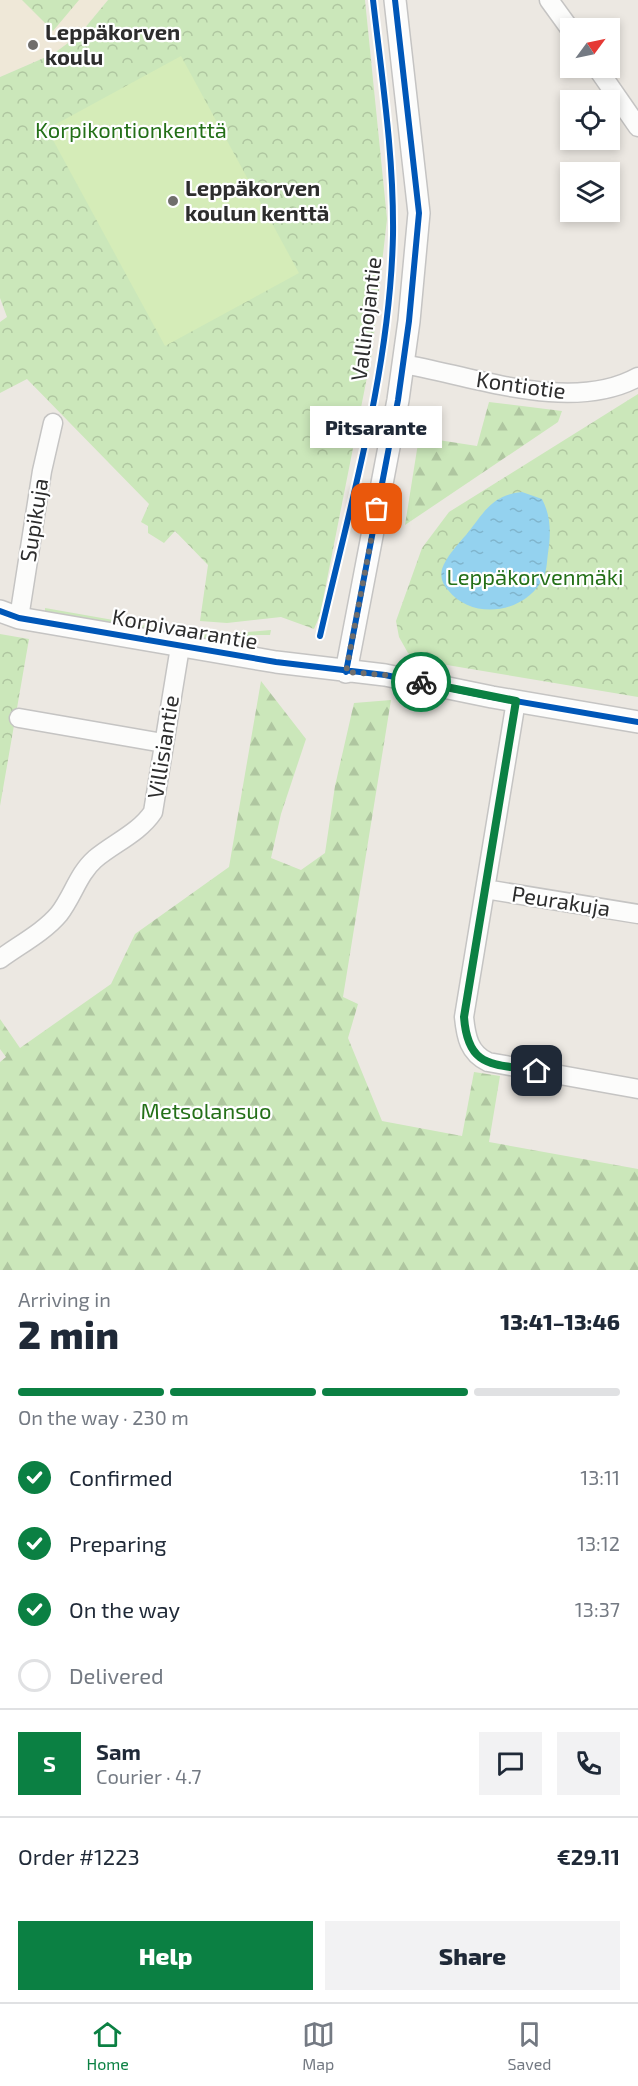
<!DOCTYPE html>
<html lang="en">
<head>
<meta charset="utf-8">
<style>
	:root { --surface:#fff; --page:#f2f2f3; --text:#1f2937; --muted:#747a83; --line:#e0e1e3; --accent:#0b8043 }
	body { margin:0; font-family:"Exo 2",sans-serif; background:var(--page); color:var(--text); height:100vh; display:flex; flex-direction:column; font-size:22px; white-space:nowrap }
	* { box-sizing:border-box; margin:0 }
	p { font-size:20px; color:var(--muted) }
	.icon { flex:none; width:33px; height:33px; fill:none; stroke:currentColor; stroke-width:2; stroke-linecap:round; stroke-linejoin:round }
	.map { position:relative; height:1270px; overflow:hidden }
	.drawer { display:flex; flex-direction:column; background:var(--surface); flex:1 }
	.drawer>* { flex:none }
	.needle { width:39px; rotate:57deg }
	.buttons { position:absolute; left:560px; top:18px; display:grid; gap:12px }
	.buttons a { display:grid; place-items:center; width:60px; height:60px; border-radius:0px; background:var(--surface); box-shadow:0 3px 9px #0003; font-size:30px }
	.pin { position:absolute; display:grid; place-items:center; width:51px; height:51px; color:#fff; margin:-26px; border-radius:12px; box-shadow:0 3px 9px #0006 }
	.courier { position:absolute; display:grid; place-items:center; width:60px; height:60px; margin:-30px; border:4px solid #0b8043; border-radius:50%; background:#fff; color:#222; box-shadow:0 2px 8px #0007 }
	.bubble { position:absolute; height:42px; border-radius:0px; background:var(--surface); box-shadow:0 3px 9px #0003; font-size:20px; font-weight:800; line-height:42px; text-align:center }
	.headline em { font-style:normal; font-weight:800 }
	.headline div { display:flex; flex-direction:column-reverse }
	.headline { display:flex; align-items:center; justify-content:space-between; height:102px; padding:0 18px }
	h1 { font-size:39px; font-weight:800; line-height:45px }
	.bar { display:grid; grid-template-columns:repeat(4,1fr); gap:9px 6px; align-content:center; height:72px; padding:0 18px }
	.bar i { height:8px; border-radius:4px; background:var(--line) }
	.bar .selected { background:var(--accent) }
	.bar p { grid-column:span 4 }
	.line { display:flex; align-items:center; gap:15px; padding:0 18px; border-top:2px solid var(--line) }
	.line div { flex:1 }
	.round { display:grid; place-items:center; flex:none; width:63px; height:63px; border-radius:0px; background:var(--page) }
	ol { padding:0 18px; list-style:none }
	li { display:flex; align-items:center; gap:18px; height:66px }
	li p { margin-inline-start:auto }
	li .icon { padding:6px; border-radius:50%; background:var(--accent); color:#fff; stroke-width:4 }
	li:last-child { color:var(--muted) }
	li i { width:33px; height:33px; border:3px solid var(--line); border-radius:50% }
	.cta { display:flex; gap:12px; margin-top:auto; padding:12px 18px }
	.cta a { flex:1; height:69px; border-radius:0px; background:var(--accent); color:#fff; font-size:24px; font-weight:800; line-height:69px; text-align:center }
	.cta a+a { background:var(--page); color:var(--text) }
	.menu { display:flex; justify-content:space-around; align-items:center; height:84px; border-top:2px solid var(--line); background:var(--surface); font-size:16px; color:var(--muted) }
	.menu a { display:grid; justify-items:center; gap:3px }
	.menu .selected { color:var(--accent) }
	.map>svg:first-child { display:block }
	.education { fill:#efe8d8 }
	.grass { fill:#cbe7ba }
	.forest { fill:url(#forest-firs) }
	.park { fill:url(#park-crowns) }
	.pitch { fill:#d5ecb8 }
	.water { fill:url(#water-ripples) }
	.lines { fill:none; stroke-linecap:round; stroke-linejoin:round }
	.minor-casing { stroke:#c5c4c3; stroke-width:21 }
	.tertiary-casing { stroke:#c5c4c3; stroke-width:24 }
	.minor { stroke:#fcfcfb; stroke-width:18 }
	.tertiary { stroke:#fcfcfb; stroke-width:21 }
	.cycleway-casing { stroke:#fff; stroke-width:10 }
	.cycleway { stroke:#0057b8; stroke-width:6 }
	.done { stroke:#706e6c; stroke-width:6; stroke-dasharray:0 10.8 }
	.route { stroke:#0b8043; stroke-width:8 }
	.poi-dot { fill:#706e6c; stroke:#fff; stroke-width:2 }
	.labels { text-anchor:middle; stroke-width:4.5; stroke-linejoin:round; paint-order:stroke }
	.poi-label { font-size:22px; font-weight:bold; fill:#2d2d2d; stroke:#fff; text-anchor:start }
	.park-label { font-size:22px; fill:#247018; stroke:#fff }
	.street-label { font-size:22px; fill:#2d2d2d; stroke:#fff }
</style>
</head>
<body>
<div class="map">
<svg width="638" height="1270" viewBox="0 0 638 1270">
	<defs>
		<pattern id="forest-firs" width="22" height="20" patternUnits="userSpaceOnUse" patternTransform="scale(1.5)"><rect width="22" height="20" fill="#cbe7ba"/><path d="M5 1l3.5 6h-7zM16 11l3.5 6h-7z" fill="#afc6a0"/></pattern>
		<pattern id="park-crowns" width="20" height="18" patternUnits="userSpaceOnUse" patternTransform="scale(1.5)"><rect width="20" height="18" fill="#cbe7ba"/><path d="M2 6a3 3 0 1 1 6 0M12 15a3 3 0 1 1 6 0" fill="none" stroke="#afc6a0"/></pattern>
		<pattern id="water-ripples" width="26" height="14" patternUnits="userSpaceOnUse" patternTransform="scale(1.5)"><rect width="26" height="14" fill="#94d2ef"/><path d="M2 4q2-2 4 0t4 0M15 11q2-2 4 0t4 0" fill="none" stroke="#80b5cd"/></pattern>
	</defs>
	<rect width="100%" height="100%" fill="#ece8e2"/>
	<!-- education -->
	<path class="education" d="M0 0H108L79 35 53 54 0 77Z"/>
	<!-- grass -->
	<path class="grass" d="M45 608 153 627 152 630 45 613Z
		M168 629 209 635V640L167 634Z
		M271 630 270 635H254L226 640V634Z"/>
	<!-- forest -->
	<path class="forest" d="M489 402 562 411 558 422 405 525 419 437 477 446Z
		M261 681 306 739 281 814 271 858 301 870 325 853 335 786 354 703 391 700 343 997 358 1004 348 1038 382 1121 462 1136 474 1072 500 1076 489 1142 638 1169V1270H0V1062L6 1057 0 1049V1019L20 1048 111 984 135 934 229 867Z"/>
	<!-- park -->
	<path class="park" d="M22 0H79L53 31Z
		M108 0H365L387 219 372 352 320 615 314 629 281 617 227 623 200 621 208 565 175 531 164 543 148 533V526L141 522 149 504 27 379 0 393V322L7 317 0 298V77L53 54 79 35Z
		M638 394V697L423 661 408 653 399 637 396 621 422 548 449 512Z
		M0 634 29 639 0 806Z"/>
	<!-- pitch -->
	<path class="pitch" d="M181 56 299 273 165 346 47 129Z"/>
	<!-- water -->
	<path class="water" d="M522 492 542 499C551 516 551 534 548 553 547 560 547 569 544 576 528 613 473 622 448 590 443 584 440 578 442 569 446 557 458 544 466 535 484 513 491 495 522 492Z"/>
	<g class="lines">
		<!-- minor casing -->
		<g class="minor-casing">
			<path id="minor" d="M549 0 570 29
				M597 68 638 127
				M403 364C473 376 571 414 638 377
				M19 618 42 471 53 423
				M516 701 464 1017C466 1037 469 1053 488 1062L638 1089
				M19 718 163 743
				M485 889 638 914
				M0 959C19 945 44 932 59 914 73 896 78 874 95 859 114 843 139 833 153 812L180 647"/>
		</g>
		<!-- tertiary casing -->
		<g class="tertiary-casing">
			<path id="tertiary" d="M0 611 19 618 276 662 385 675 492 697 638 722
				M346 672 398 400 409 321 419 213 395 0"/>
		</g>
		<!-- minor -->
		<use href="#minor" class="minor"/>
		<!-- tertiary -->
		<use href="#tertiary" class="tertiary"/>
		<!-- cycleway casing -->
		<g class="cycleway-casing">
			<path id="cycleway" d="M0 611 19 618 276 662 385 675 492 697 638 722
				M320 636C350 505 390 371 393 235 394 157 382 78 373 0
				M346 672 398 400 409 321 419 213 395 0"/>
		</g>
		<!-- cycleway -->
		<use href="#cycleway" class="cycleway"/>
	</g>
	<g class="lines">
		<!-- done -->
		<path class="done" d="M377 509 346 672 385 675 421 682"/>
		<!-- route -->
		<path class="route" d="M421 682 516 701 464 1017C468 1070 494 1063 537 1071"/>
	</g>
	<!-- markers -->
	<g class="poi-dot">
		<circle cx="33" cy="45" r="6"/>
		<circle cx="173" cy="201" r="6"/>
	</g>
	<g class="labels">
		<!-- poi labels -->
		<g class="poi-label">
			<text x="45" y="40">Leppäkorven<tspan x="45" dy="25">koulu</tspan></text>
			<text x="185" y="196">Leppäkorven<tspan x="185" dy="25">koulun kenttä</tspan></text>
		</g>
		<!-- park labels -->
		<g class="park-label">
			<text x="131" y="138">Korpikontionkenttä</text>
			<text x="535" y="585">Leppäkorvenmäki</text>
			<text x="206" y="1119">Metsolansuo</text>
		</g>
		<!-- street labels -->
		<g class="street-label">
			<text transform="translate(366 319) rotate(-83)" y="8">Vallinojantie</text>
			<text transform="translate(521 385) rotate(8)" y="8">Kontiotie</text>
			<text transform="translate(34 520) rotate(-81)" y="8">Supikuja</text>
			<text transform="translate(185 629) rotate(10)" y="8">Korpivaarantie</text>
			<text transform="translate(163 747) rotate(-81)" y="8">Villisiantie</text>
			<text transform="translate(561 901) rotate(9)" y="8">Peurakuja</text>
		</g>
	</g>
</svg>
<div class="buttons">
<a><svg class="needle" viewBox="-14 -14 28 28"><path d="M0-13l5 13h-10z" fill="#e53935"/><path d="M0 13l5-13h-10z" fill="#747a83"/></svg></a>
<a><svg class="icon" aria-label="locate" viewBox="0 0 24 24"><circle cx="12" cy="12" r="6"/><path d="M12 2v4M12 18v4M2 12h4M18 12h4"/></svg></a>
<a><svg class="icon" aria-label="layers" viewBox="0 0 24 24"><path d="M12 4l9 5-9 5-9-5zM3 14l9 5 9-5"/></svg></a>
</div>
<div class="pin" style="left:377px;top:509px;background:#ea580c"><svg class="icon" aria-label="bag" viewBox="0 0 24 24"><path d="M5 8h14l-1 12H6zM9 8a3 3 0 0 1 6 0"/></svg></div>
<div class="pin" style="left:537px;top:1071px;background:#1f2937"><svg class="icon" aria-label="home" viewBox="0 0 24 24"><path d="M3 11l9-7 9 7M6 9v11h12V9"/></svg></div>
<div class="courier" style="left:421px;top:682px"><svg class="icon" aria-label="bike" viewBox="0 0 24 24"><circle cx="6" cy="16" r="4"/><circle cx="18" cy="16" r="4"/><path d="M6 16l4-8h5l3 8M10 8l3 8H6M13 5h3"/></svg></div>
<div class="bubble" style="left:310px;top:406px;width:132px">Pitsarante</div>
</div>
<section class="drawer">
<div class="headline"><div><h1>2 min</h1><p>Arriving in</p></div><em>13:41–13:46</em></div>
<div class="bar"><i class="selected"></i><i class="selected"></i><i class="selected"></i><i></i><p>On the way · 230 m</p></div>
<ol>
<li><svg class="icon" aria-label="check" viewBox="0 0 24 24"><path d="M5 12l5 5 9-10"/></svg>Confirmed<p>13:11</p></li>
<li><svg class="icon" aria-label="check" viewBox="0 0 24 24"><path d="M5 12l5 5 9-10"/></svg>Preparing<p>13:12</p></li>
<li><svg class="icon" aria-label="check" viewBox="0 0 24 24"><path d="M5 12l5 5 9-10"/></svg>On the way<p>13:37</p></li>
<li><i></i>Delivered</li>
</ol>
<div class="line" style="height:108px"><b class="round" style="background:var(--accent);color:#fff">S</b><div><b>Sam</b><p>Courier · 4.7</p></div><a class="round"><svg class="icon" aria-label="chat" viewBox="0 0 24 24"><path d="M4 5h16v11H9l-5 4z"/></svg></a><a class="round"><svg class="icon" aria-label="phone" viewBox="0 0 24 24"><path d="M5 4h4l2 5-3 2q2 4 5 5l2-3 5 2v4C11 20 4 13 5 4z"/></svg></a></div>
<div class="line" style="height:78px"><div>Order #1223</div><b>€29.11</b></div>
<div class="cta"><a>Help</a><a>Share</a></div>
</section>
<nav class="menu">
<a class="selected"><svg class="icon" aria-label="home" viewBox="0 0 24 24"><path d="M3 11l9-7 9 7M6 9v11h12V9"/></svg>Home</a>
<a><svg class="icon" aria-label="map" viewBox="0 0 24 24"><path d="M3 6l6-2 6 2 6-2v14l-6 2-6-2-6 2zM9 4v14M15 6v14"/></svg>Map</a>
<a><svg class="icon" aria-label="saved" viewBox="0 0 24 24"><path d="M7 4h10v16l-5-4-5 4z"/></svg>Saved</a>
</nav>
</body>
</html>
